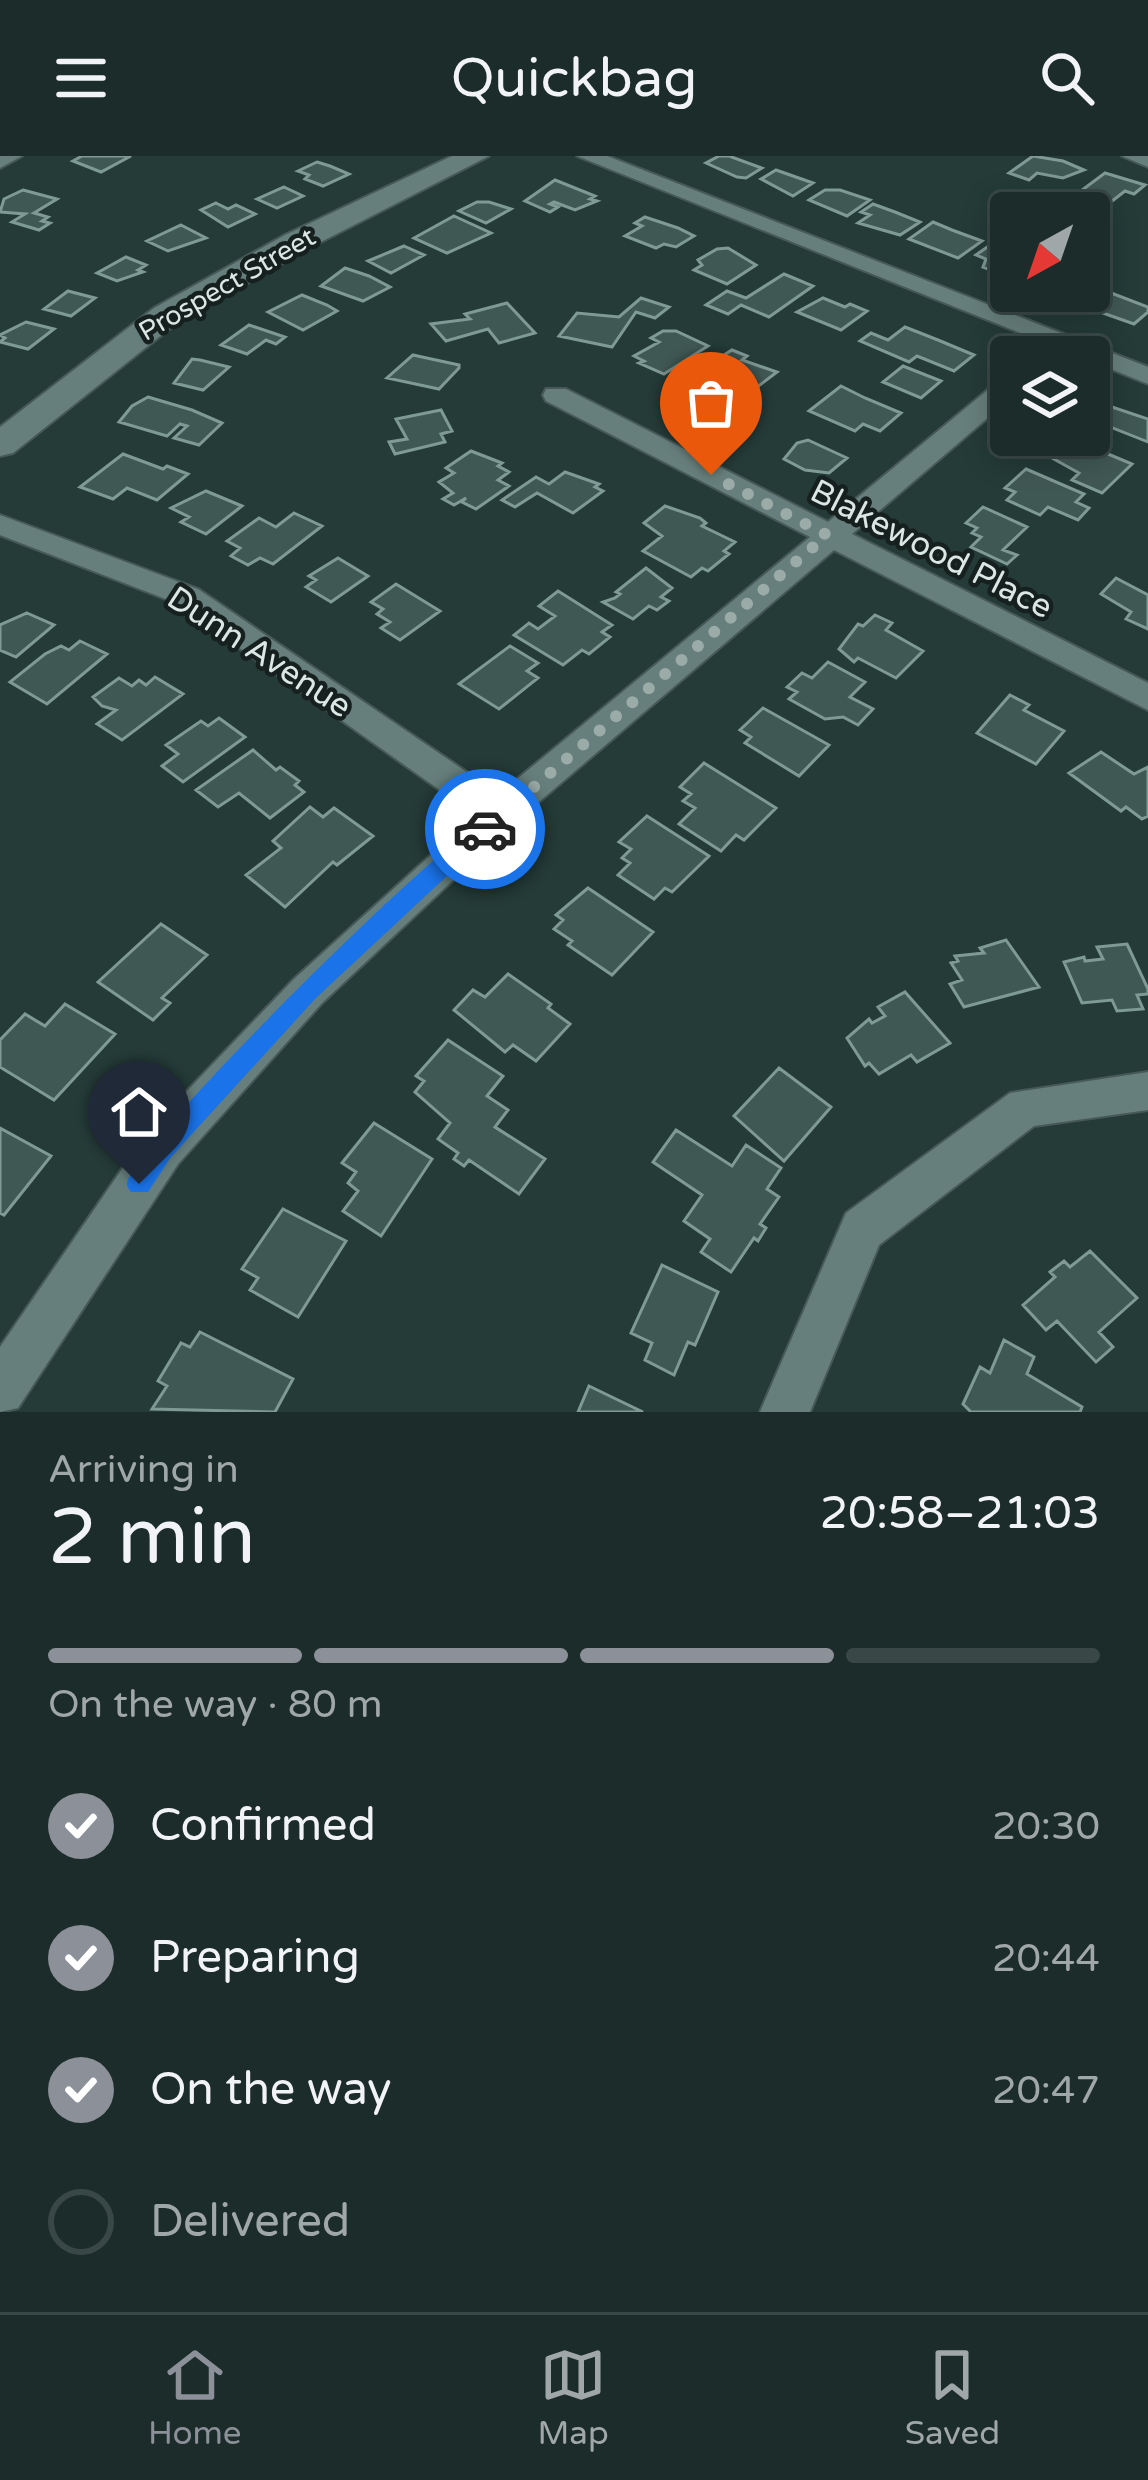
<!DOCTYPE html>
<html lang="en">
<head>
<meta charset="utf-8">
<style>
	:root { --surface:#1b2c2a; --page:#283836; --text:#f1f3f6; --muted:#a0a7a8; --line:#394847; --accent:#8c9099 }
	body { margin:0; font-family:"Varela Round",sans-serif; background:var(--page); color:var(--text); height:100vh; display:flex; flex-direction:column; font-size:45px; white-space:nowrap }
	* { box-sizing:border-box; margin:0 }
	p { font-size:39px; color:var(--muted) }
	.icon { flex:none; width:66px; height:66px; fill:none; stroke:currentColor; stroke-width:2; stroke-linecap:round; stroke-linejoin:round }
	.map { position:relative; height:1256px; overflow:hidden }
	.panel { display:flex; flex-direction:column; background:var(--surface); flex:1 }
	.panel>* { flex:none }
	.needle { width:78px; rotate:220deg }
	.tools { position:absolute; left:990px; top:36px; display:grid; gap:24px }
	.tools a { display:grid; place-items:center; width:120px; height:120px; border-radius:12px; background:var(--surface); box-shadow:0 6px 30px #0003,0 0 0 3px var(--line); font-size:60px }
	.pin { position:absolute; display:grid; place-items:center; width:102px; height:102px; color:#fff; margin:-123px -51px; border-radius:50% 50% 50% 0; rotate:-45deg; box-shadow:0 0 12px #0007 }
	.pin .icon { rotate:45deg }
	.courier { position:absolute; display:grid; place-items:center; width:120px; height:120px; margin:-60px; border:9px solid #1a73e8; border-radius:50%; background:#fff; color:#222; box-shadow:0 3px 15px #0007 }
	.summary em { font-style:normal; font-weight:600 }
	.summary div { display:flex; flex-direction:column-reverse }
	.summary { display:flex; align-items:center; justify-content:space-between; height:204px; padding:0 48px }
	h1 { font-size:78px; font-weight:600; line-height:90px }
	.bar { display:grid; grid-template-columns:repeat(4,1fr); gap:18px 12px; align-content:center; height:144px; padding:0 48px }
	.bar i { height:15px; border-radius:9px; background:var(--line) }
	.bar .active { background:var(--accent) }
	.bar p { grid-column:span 4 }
	ol { padding:0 48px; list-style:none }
	li { display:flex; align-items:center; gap:36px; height:132px }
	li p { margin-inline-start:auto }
	li .icon { padding:12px; border-radius:50%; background:var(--accent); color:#fff; stroke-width:4 }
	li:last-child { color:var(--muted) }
	li i { width:66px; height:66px; border:6px solid var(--line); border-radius:50% }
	header { display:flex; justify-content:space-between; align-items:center; height:156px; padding:0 48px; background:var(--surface); font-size:54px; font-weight:600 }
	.tab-bar { display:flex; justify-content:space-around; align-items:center; height:168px; border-top:3px solid var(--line); background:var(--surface); font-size:33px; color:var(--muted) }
	.tab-bar a { display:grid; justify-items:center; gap:6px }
	.tab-bar .active { color:var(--accent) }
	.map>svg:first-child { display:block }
	.building { fill:#405854; stroke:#7f9995; stroke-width:3 }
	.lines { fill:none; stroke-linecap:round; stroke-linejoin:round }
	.minor-casing { stroke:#465956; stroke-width:4 }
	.tertiary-casing { stroke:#465956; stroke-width:4 }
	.minor { fill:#677f7c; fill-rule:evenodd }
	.tertiary { fill:#677f7c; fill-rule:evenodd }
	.route { fill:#1a73e8 }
	.done { stroke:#9aaba8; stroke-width:12; stroke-dasharray:0 21.6 }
	.labels { text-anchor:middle; stroke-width:9; stroke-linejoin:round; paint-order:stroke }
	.far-street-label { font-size:27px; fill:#dae7e5; stroke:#16201e }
	.street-label { font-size:33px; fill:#dae7e5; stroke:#16201e }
</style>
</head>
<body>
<header><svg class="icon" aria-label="menu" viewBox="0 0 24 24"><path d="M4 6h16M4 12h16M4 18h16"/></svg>Quickbag<svg class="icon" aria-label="search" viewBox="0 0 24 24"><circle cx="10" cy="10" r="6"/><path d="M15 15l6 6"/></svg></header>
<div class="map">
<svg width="1148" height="1256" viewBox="0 0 1148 1256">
	<rect width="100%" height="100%" fill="#243b38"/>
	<!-- building -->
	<path class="building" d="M131 0 101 16 73 5 82 0Z
		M719 0H729L762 12 746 22 737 21 706 7Z
		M1033 0 1063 5 1084 14 1063 22 1037 17 1029 24 1009 17Z
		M317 6 330 10 349 18 323 30 305 23 309 19 298 15Z
		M776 14 813 27 793 40 761 23Z
		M1105 17 1145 29 1134 38 1125 35 1107 49 1074 40Z
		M555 24 595 40 590 43 597 45 575 54 554 46 550 48 558 51 550 56 525 45Z
		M284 31 303 40 277 52 257 43Z
		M23 34 57 43 34 57 48 61 42 65 50 67 39 74 12 66 25 58 0 56 4 43Z
		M825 34H840L870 44 847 60 809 44Z
		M477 46H489L511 53 486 67 459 55Z
		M216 47 228 53 236 49 255 58 228 71 201 54Z
		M873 48 895 56 920 66 900 79 858 67 870 59 861 56Z
		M454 60 491 77 447 97 414 82Z
		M645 61 678 72 694 80 676 91 664 88 656 92 625 80 642 70 635 67Z
		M933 66 952 74 982 85 958 102 909 83Z
		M181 69 206 82 168 95 147 85Z
		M996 85 1011 90 1010 121 983 111 986 103 976 99Z
		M404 90 424 99 391 117 368 105Z
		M728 92 756 109 727 128 694 114 702 109 698 104 717 93Z
		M126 101 146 109 138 114 143 116 117 125 97 117Z
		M345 112 369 120 390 131 363 145 321 130Z
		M784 118 813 130 769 161 741 149 728 158 706 149 727 135 746 142Z
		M68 135 95 142 71 160 44 153Z
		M1106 135 1148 151V156L1134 168 1100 156 1108 150 1095 145Z
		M302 139 327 149 337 155 303 174 268 156Z
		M641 142 669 151 655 162 636 156 612 191 559 180 577 157 619 161Z
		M823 142 845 151 850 148 867 155 841 174 797 156Z
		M507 147 535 177 499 187 488 173 446 185 431 168 470 163 465 158Z
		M26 166 54 173 28 193 0 186 5 182 0 179Z
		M249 169 285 181 276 188 266 184 247 198 221 189Z
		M905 171 938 184 974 199 954 215 917 200 909 206 860 185 871 177 888 184Z
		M663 175H676L708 190 664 218 639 207 644 205 634 200 659 186 651 182Z
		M732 194 747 200 742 204 777 216 752 235 745 232 709 257 679 242 704 224 692 219Z
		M413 199 459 209V212L439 233 387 222Z
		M192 203 200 204 229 211 203 234 174 227Z
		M903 210 941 225 921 242 883 226Z
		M841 230 865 242 901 257 880 275 863 268 855 275 809 255Z
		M148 241 192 254 222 267 199 289 174 282 187 270 180 268 167 280 119 266 132 250Z
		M1109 250 1148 263V286L1105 269 1111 262 1101 258Z
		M441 254 452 275 441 278 445 286 395 298 389 286 407 283 396 263Z
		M1063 279 1132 308 1102 337 1072 324 1079 317 1043 297Z
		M808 284 847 302 829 317 805 314 784 303 797 287Z
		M471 295 502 307 498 310 509 316 498 324 509 330 476 353 462 346 466 342 454 349 443 343 453 337 439 326 454 317 446 312Z
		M123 298 163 313 167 310 188 318 157 344 127 332 113 343 80 331Z
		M1026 313 1084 338 1076 346 1089 352 1078 364 1048 351 1040 359 1007 344 1015 336 1005 332Z
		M565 316 599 328 595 331 603 335 573 357 537 337 515 351 502 344 536 321 549 328Z
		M206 335 242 350 206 378 181 366 189 361 171 352Z
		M665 350 700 362 706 367 702 370 735 386 724 395 729 398 708 415 702 412 691 421 643 395 662 380 644 367Z
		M983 351 1027 371 1003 394 1017 399 1007 408 971 391 981 381 972 377 977 372 966 367Z
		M294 357 322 370 273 408 260 402 248 409 231 400 240 392 227 385 259 362 276 371Z
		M338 402 368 420 331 446 306 431 316 424 309 420Z
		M646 412 672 432 661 441 669 445 657 454 649 450 633 463 603 446 615 442 620 438 616 436Z
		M1116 422 1148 439V473L1126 463 1131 456 1101 438Z
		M396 428 440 455 400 484 381 472 390 466 377 458 383 453 371 446Z
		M558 435 612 469 602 476 610 481 589 498 582 494 563 509 514 479 529 467 538 473 555 460 539 450Z
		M27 457 54 469 16 501 0 494V469Z
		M875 459 892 467 886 474 923 495 896 522 858 502 854 506 839 493 858 468 863 470Z
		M80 485 107 498 47 548 10 526 45 498 61 490 69 494Z
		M510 490 538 507 527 515 538 522 499 553 459 528Z
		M828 506 865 526 850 541 873 553 858 569 843 561 825 563 789 543 797 536 787 531 802 517 812 522Z
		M155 521 183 538 122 584 97 568 116 554 102 550 93 541 119 522 132 530 139 524 146 529Z
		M1010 539 1029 549 1024 554 1064 575 1036 608 977 577Z
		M763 552 829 589 799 620 745 587 751 581 740 574Z
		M219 562 245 581 183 626 162 610 178 598 166 589 201 565 208 570Z
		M253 594 276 614 280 611 299 625 295 629 304 636 270 662 239 637 218 651 196 634Z
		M1101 596 1134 618 1148 611V660L1142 663 1126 651 1121 655 1069 617Z
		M704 607 776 652 744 684 736 679 721 695 679 668 695 652 683 645 691 638 680 631Z
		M310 651 323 661 334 652 373 680 337 709 333 706 285 751 246 719 281 692 273 685Z
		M647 660 709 700 672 736 665 732 654 743 618 719 630 707 622 702 631 693 619 686Z
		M588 732 653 776 612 819 568 789 572 785 554 773 563 764 556 759Z
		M161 768 207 799 162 842 170 847 153 864 98 826Z
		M1006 784 1039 831 964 851 950 828 962 824 951 807 958 805 955 800 984 797 980 792Z
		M1127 788 1148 833V838L1137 839 1143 853 1117 855 1112 844 1082 847 1064 806 1084 801 1085 805 1103 803 1097 791Z
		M508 818 551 848 548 852 570 868 536 905 513 889 505 896 454 854 473 834 485 841Z
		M905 836 950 887 917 906 911 899 879 918 869 907 865 910 847 882 869 863 872 867 885 860 878 851Z
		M65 848 115 878 54 944 0 911V884L25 858 45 870Z
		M448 884 503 920 487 940 508 954 495 971 545 1003 519 1038 469 1004 464 1010 454 1003 458 997 438 983 450 967 415 936 424 925 416 920Z
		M779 912 831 951 784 1005 734 960Z
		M374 967 432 1003 381 1080 343 1055 358 1035 348 1027 356 1016 342 1007Z
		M0 972 51 1000 4 1059 0 1057Z
		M676 974 732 1010 746 989 781 1012 767 1033 779 1041 760 1068 766 1072 758 1085 754 1082 731 1116 701 1096 710 1083 684 1065 702 1039 653 1006Z
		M283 1053 346 1085 298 1161 250 1134 258 1122 242 1113Z
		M1090 1095 1137 1142 1099 1176 1113 1191 1096 1206 1057 1165 1046 1174 1023 1149 1055 1121 1050 1116 1064 1105 1070 1111Z
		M662 1109 718 1136 695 1189 688 1186 674 1219 645 1204 652 1187 631 1177Z
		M200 1176 293 1223 275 1256 152 1253 167 1230 158 1225 181 1187 190 1191Z
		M1004 1184 1034 1201 1027 1218 1082 1251 1080 1256H971L963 1248 980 1211 990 1217Z
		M589 1230 643 1256H578Z"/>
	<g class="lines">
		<!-- minor casing -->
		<g class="minor-casing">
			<path id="minor" d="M0 0H22L0 12Z
				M577 0H607L1148 211V228Z
				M1122 0H1148V11Z
				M1011 220V242L852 378 1148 527V554L834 394 513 668 322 847 178 1008 18 1252 0 1256V1191L146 978 294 823 475 659 176 447 0 379V359L198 433 499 638 810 381 546 245 543 239 546 233H566L828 366 1002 222Z
				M1148 916V954L1034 970 879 1089 810 1256H760L846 1057 1010 937Z"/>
		</g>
		<!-- tertiary casing -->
		<g class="tertiary-casing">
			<path id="tertiary" d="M452 0H489L307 93 178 166 13 297 0 300V271L154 152 285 79Z"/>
		</g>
		<!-- minor -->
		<use href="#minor" class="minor"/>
		<!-- tertiary -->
		<use href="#tertiary" class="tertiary"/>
	</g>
	<!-- route -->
	<path class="route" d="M485 665 495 673 492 678 316 842 171 1001 148 1036H131C129 1033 127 1031 127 1028 128 994 443 682 485 665Z"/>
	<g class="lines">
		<!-- done -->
		<path class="done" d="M485 673 827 379 711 319"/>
	</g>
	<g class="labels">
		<!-- far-street labels -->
		<g class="far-street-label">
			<text transform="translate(227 128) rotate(-30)" y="9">Prospect Street</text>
		</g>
		<!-- street labels -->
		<g class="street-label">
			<text transform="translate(932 392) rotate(27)" y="12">Blakewood Place</text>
			<text transform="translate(260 495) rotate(33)" y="12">Dunn Avenue</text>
		</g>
	</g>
</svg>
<div class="tools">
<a><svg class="needle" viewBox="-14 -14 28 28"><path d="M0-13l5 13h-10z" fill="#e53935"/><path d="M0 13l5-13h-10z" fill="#a0a7a8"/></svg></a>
<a><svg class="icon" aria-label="layers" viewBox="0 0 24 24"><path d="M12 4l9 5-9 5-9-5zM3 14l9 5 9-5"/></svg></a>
</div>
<div class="pin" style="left:711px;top:319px;background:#ea580c"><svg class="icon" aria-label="bag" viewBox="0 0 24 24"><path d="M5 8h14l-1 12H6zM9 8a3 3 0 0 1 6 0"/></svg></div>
<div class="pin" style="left:139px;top:1028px;background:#1f2937"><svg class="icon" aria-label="home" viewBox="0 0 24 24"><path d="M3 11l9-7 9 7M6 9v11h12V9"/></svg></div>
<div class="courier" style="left:485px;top:673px"><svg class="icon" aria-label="car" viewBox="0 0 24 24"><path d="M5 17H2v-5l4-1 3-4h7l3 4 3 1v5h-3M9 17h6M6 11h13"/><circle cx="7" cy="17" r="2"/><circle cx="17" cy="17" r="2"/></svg></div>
</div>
<section class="panel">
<div class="summary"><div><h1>2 min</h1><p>Arriving in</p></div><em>20:58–21:03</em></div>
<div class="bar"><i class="active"></i><i class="active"></i><i class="active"></i><i></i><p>On the way · 80 m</p></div>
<ol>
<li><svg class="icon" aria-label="check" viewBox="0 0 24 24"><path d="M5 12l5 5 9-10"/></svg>Confirmed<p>20:30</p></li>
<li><svg class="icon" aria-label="check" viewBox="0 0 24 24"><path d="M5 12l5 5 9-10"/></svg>Preparing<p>20:44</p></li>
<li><svg class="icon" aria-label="check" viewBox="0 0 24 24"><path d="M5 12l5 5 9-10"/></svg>On the way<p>20:47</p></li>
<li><i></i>Delivered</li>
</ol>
</section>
<nav class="tab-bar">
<a class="active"><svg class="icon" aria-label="home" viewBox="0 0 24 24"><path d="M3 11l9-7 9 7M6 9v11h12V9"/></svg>Home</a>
<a><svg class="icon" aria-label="map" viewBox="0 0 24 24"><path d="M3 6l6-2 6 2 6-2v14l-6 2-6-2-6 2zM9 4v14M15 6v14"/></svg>Map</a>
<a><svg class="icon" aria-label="saved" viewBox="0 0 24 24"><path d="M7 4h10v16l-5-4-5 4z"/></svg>Saved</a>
</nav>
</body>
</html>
